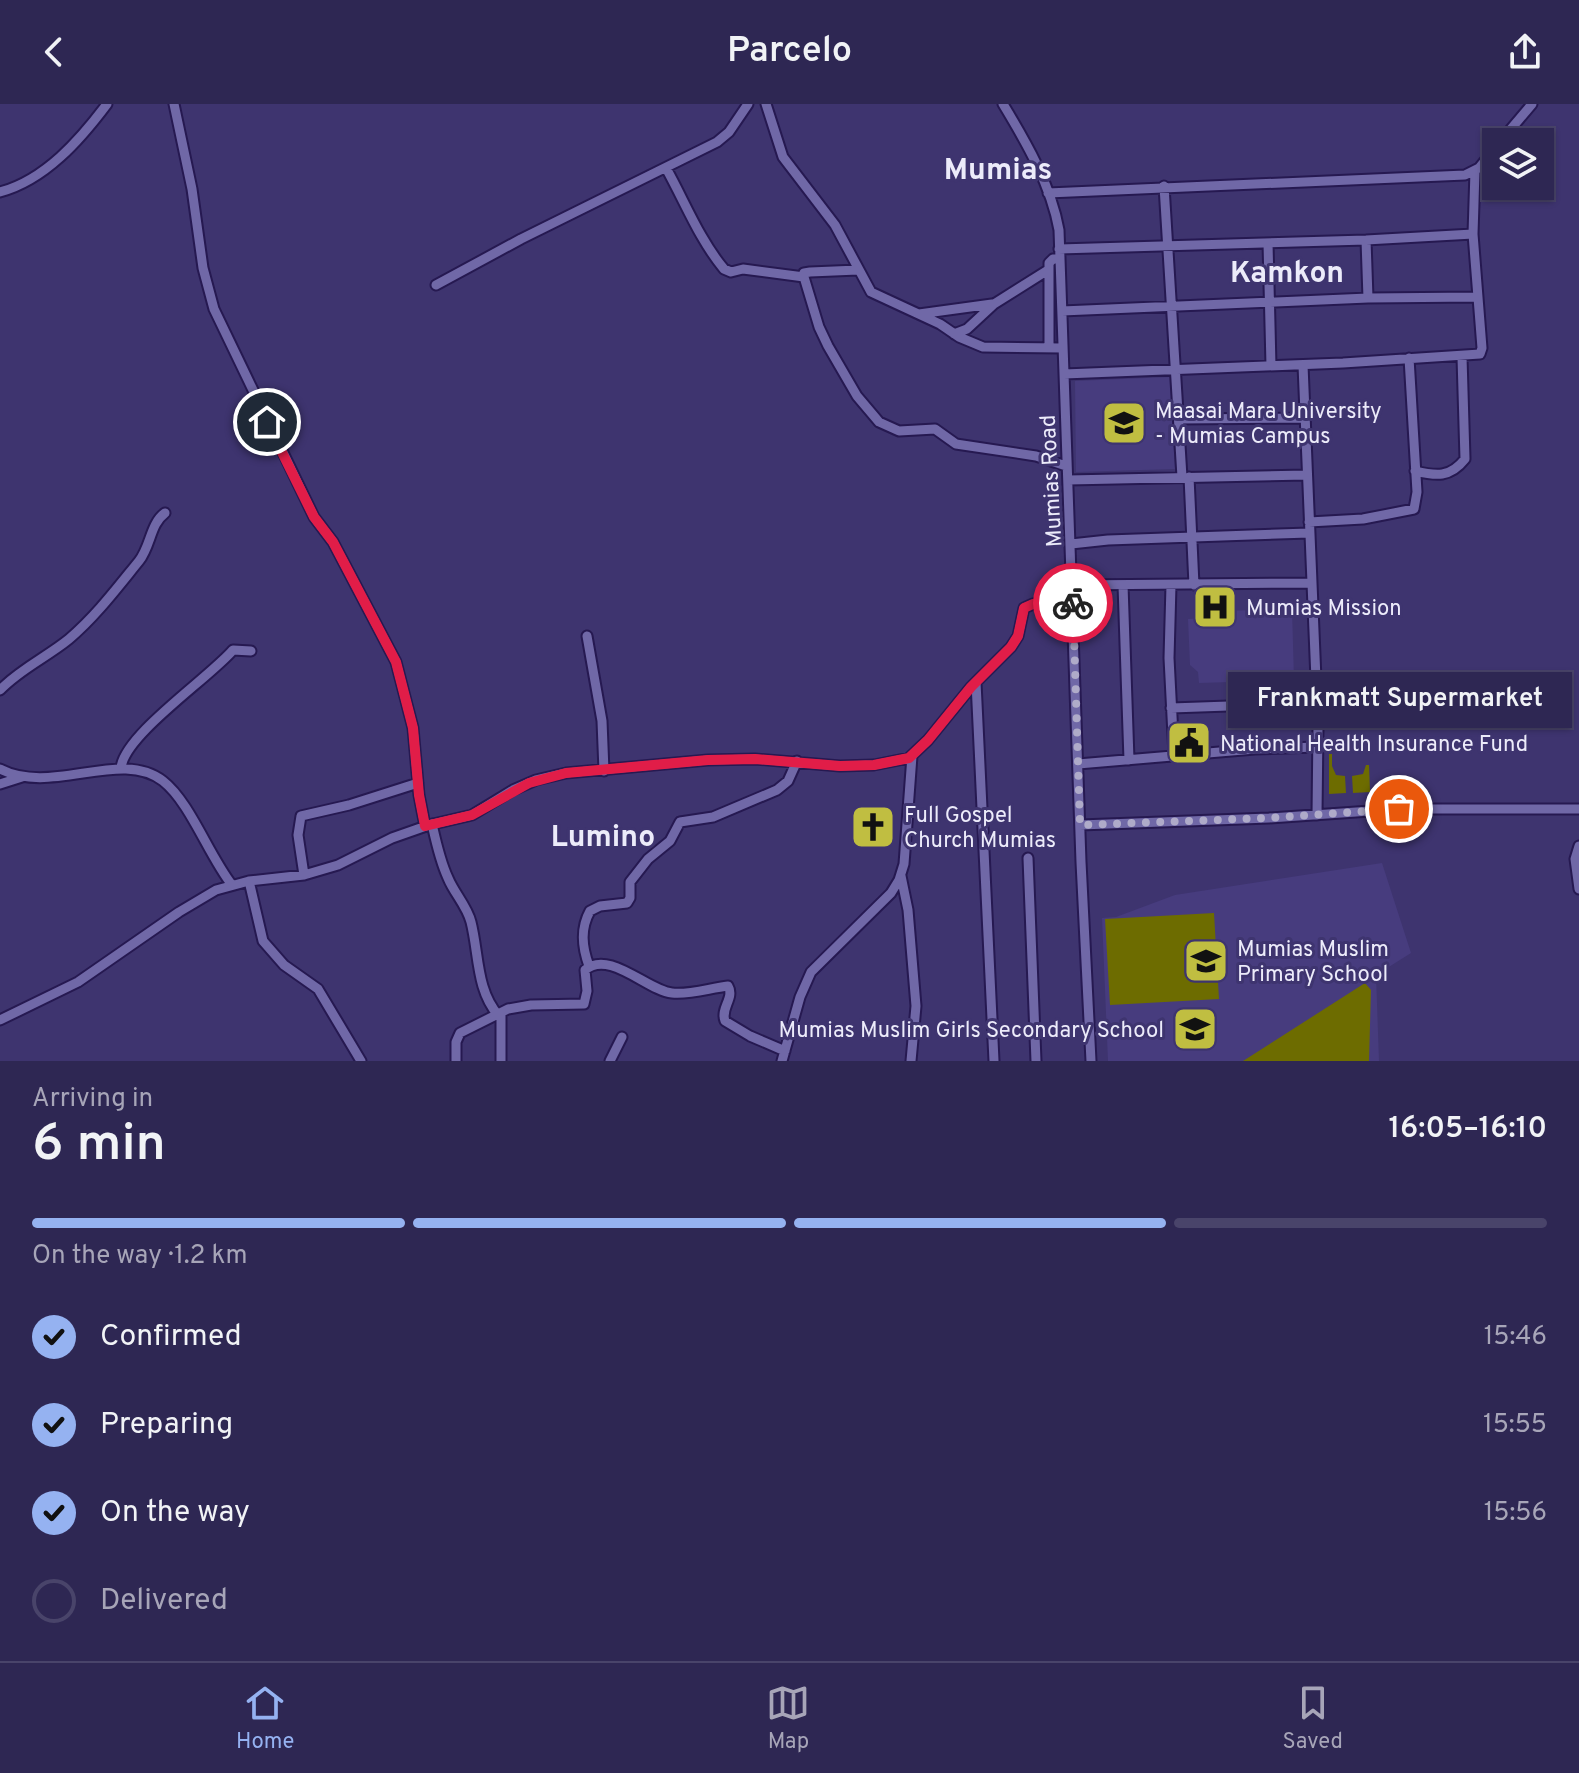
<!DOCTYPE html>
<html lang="en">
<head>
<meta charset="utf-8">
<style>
	:root { --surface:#2e2753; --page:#3a335d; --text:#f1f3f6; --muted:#a7a5b8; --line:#49446a; --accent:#95b2f1 }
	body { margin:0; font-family:Overpass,sans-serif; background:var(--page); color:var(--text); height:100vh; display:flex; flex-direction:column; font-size:30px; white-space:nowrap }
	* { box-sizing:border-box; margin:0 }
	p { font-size:26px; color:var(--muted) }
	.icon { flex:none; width:44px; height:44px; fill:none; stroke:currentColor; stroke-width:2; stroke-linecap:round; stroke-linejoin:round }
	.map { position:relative; height:957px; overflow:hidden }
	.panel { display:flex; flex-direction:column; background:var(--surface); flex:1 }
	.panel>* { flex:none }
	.controls { position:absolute; left:1482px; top:24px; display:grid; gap:16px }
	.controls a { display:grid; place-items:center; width:72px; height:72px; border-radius:0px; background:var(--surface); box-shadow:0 2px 6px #0004,0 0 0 2px var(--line); font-size:40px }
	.pin { position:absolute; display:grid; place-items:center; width:68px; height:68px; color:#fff; margin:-34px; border:4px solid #fff; border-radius:50%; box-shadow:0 2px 8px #0007 }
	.courier { position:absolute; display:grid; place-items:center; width:80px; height:80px; margin:-40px; border:6px solid #e11d48; border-radius:50%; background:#fff; color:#222; box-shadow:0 2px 10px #0007 }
	.bubble { position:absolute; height:56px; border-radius:0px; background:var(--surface); box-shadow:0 2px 6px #0004,0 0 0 2px var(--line); font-size:26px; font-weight:600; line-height:56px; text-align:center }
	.head em { font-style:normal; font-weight:600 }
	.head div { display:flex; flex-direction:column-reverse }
	.head { display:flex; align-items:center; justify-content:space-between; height:136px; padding:0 32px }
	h1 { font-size:52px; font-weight:600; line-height:60px }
	.bar { display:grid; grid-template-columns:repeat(4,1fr); gap:12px 8px; align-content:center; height:96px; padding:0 32px }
	.bar i { height:10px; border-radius:6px; background:var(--line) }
	.bar .current { background:var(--accent) }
	.bar p { grid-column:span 4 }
	ol { padding:0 32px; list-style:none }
	li { display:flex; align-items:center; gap:24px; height:88px }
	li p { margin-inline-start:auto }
	li .icon { padding:8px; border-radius:50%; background:var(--accent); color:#111; stroke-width:4 }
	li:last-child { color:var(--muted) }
	li i { width:44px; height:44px; border:4px solid var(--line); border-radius:50% }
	header { display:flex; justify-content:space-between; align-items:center; height:104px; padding:0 32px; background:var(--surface); font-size:36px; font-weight:600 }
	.tab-bar { display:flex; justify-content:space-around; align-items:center; height:112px; border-top:2px solid var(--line); background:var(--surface); font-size:22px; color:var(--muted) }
	.tab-bar a { display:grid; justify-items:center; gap:4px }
	.tab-bar .current { color:var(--accent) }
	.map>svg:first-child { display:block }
	.built { fill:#473c7e }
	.green { fill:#6d6c00 }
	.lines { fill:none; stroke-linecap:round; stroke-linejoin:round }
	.minor-casing { stroke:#261951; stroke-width:13 }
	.minor { stroke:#7068a7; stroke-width:9 }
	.done { stroke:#afabc9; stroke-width:8; stroke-dasharray:0 14.4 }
	.route { stroke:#e11d48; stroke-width:10 }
	.labels { text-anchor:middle; stroke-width:6; stroke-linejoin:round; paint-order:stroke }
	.poi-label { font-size:22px; fill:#ecebfa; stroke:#3e346f; text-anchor:start }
	.street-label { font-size:22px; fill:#ecebfa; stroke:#3e346f }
	.district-label { font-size:30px; font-weight:bold; fill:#ecebfa; stroke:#3e346f }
</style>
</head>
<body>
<header><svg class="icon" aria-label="back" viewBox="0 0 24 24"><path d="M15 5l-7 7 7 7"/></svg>Parcelo<svg class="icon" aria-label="share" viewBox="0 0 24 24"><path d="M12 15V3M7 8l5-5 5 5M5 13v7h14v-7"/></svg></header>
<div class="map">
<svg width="1579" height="957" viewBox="0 0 1579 957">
	<rect width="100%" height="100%" fill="#3e346f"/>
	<!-- built -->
	<path class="built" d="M1170 273 1175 365 1076 368 1075 277Z
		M1292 505 1294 576 1199 579 1198 568 1190 561 1188 515 1223 513 1224 507Z
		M1382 759 1411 849 1376 871 1379 957H1108L1102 814 1116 813 1175 791Z"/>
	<!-- green -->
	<path class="green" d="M1329 650H1332V662L1336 671 1345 672 1346 689 1329 690Z
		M1366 661H1369L1370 688 1353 689 1352 672 1363 670Z
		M1214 809 1219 895 1110 901 1105 815Z
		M1365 879 1371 886 1369 957H1243Z"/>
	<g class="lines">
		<!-- minor casing -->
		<g class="minor-casing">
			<path id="minor" d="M174 0 192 85 203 164 214 205 314 413 333 438 396 558 413 624 419 691 425 722
				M766 0 783 53 835 121 871 188 940 220 959 233 983 243 1062 244
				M1003 0C1026 38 1051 81 1059 126L1081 758 1091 957
				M1500 38 1532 0
				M666 64C685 98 699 135 724 165L731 168 743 165 804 173
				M1164 82 1182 373
				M0 88C45 76 80 36 107 0
				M1048 89 1465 71 1479 64 1496 43
				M1366 136 1368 194
				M1268 139 1271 262
				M1059 145 1366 136 1473 130
				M858 166 810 168 804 169V173L819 223 828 242 857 292 879 318 899 327 935 325 956 340 1036 352 1066 362
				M436 181 521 135 717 38 729 28 748 0
				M1062 207 1368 194 1477 193
				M919 210 992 200
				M954 230 967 225 994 200 1048 166
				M1049 243V159L1053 155 1060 154
				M1303 261 1318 624 1317 711
				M1064 270 1343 259 1480 250 1482 244 1473 130 1475 67
				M1179 315 1305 314
				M1415 367C1436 372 1450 374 1465 355L1462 253
				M1189 373 1194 481
				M1068 376 1306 371
				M1309 418 1363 415 1414 405 1417 388 1409 254
				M1071 440 1108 436 1309 429
				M1073 481 1312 479
				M1123 481 1129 656
				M1171 481 1169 554 1174 651
				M587 532 602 617 604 667
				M976 578 994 957
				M0 586C20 565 47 553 69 535 96 512 117 484 139 457 151 442 150 420 165 409
				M1171 604 1317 599
				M1078 660 1255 645 1317 643
				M121 664C124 631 209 574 233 546L251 547
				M0 665C52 692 121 644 163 677 190 698 209 752 232 781
				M0 680 22 673
				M432 720C436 738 440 757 448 774 454 789 467 802 471 818 479 849 476 887 499 912
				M1080 721 1269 714 1399 705H1579
				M1579 742 1575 755 1579 785
				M1028 754 1036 957
				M304 771 298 731 301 712 349 701 418 679
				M901 772 908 806 916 902 911 957
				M249 777 263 837 284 861 318 885 361 957
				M589 862C582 843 580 825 590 807L600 802 627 799 630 794V778L648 755 670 737 680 718 713 713 777 686 788 677 797 657
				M0 916 78 878 179 808 216 786 249 777 304 771 338 761 392 734 429 721 472 711 513 686 536 676 566 669 708 656 755 655 840 662 874 661 909 654 928 636 971 583 1011 543 1018 532 1024 504 1033 500 1073 496
				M456 957V938L460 929 508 905 531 901 584 900 587 887 585 866C609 845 648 887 672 889 690 891 710 884 728 882 735 894 720 904 725 917L750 932 785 947
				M501 957V911
				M610 957 622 933
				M782 957 800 893 811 868 891 789 899 776 904 760 912 652"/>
		</g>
		<!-- minor -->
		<use href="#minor" class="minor"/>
	</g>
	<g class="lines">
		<!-- done -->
		<path class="done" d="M1073 499 1080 721 1269 714 1399 705"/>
		<!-- route -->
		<path class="route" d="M267 318 314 413 333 438 396 558 413 624 419 691 425 722 472 711 529 679 566 669 708 656 755 655 840 662 874 661 909 654 928 636 971 583 1011 543 1018 532 1024 504 1033 500 1073 496V499"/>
	</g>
	<!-- icons -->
	<defs>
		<g id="university-square" transform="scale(2.3)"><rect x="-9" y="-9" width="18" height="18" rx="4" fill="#c0be41" stroke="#3e346f"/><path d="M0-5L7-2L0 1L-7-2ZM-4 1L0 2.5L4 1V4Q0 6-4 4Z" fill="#111"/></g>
		<g id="hospital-square" transform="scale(2.3)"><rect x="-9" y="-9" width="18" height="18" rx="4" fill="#c0be41" stroke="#3e346f"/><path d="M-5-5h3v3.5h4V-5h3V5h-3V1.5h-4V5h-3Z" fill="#111"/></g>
		<g id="civic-square" transform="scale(2.3)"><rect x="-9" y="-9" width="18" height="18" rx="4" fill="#c0be41" stroke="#3e346f"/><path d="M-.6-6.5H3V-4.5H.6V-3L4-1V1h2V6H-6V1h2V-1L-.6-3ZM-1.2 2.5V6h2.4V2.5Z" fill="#111"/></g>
		<g id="church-square" transform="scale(2.3)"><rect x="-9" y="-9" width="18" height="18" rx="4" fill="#c0be41" stroke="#3e346f"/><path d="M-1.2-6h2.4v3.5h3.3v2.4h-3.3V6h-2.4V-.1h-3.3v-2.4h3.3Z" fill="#111"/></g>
		<g id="school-square" transform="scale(2.3)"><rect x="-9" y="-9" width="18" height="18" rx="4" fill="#c0be41" stroke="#3e346f"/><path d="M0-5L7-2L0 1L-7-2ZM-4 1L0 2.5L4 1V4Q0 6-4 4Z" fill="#111"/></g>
	</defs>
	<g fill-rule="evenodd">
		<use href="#university-square" x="1124" y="319"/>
		<use href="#hospital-square" x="1215" y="503"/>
		<use href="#civic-square" x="1189" y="639"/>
		<use href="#church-square" x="873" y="723"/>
		<use href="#school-square" x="1206" y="857"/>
		<use href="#school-square" x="1195" y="925"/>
	</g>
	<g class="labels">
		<!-- poi labels -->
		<g class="poi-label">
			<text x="1155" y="314">Maasai Mara University<tspan x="1155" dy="25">- Mumias Campus</tspan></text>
			<text x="1246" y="511">Mumias Mission</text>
			<text x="1220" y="647">National Health Insurance Fund</text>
			<text x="904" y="718">Full Gospel<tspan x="904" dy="25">Church Mumias</tspan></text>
			<text x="1237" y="852">Mumias Muslim<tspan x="1237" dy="25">Primary School</tspan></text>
			<text x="1164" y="933" text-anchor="end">Mumias Muslim Girls Secondary School</text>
		</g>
		<!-- street labels -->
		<g class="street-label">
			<text transform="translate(1050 377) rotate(-93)" y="8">Mumias Road</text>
		</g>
		<!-- district labels -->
		<g class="district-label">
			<text x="998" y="75">Mumias</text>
			<text x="1287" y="178">Kamkon</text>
			<text x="603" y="742">Lumino</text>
		</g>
	</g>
</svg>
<div class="controls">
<a><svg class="icon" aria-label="layers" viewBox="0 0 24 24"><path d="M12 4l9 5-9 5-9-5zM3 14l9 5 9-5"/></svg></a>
</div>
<div class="pin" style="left:1399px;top:705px;background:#ea580c"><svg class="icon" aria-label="bag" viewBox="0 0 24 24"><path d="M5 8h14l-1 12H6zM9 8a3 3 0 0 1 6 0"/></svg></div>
<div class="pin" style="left:267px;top:318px;background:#1f2937"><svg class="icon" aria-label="home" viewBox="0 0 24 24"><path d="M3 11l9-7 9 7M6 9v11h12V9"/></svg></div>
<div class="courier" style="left:1073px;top:499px"><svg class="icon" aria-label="bike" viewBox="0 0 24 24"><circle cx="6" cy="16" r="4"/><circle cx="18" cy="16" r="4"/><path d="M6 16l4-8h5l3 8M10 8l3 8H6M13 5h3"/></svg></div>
<div class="bubble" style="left:1228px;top:568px;width:344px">Frankmatt Supermarket</div>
</div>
<section class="panel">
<div class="head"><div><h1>6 min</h1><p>Arriving in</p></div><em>16:05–16:10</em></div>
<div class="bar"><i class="current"></i><i class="current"></i><i class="current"></i><i></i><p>On the way · 1.2 km</p></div>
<ol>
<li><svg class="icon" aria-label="check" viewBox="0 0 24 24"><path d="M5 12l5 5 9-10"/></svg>Confirmed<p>15:46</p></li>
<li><svg class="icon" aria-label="check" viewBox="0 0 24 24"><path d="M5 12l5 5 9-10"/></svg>Preparing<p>15:55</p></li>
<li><svg class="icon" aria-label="check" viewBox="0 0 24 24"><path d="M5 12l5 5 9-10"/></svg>On the way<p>15:56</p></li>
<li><i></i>Delivered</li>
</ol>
</section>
<nav class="tab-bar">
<a class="current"><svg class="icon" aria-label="home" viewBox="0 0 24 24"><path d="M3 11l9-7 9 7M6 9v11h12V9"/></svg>Home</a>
<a><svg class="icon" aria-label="map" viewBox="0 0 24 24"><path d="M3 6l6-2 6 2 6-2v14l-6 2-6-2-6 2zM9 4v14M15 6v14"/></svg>Map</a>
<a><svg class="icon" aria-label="saved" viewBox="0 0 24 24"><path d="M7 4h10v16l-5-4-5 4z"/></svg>Saved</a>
</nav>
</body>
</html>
